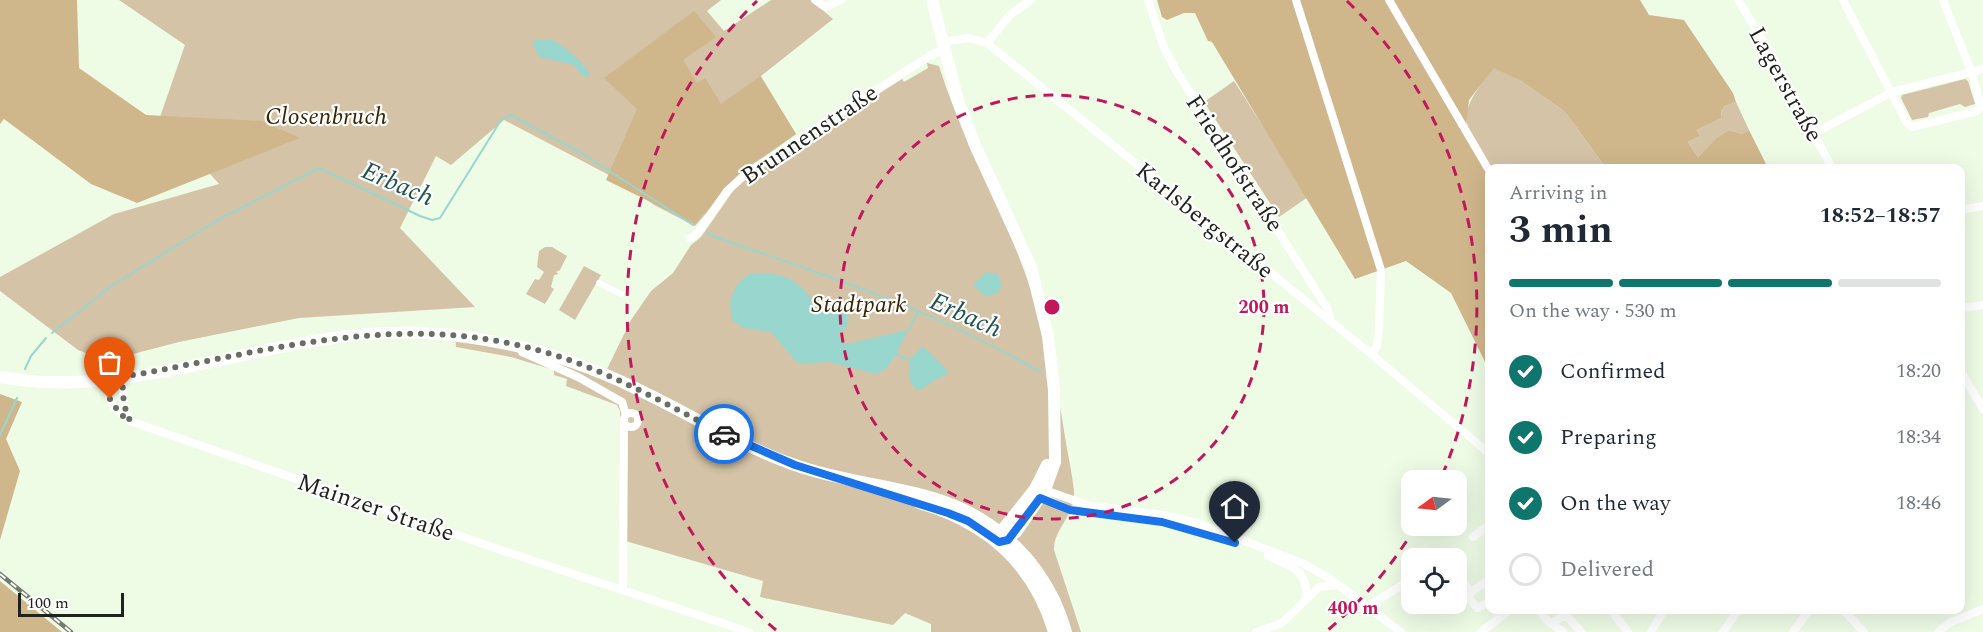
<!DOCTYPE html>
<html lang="en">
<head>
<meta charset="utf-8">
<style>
	:root { --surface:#fff; --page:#f6f6f7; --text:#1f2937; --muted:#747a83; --line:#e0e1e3; --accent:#0f766e }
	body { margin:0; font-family:Spectral,serif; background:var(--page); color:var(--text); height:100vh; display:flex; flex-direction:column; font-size:22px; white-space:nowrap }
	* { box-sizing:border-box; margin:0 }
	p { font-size:20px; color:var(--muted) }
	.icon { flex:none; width:33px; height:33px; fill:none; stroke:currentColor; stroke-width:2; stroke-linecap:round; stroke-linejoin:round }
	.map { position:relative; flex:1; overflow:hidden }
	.details { position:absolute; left:1485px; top:164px; width:480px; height:450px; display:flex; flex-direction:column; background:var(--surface); border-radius:12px; box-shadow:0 6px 24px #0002 }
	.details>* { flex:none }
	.needle { width:39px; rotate:255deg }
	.buttons { position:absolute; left:1401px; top:470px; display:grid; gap:12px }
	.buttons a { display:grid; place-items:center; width:66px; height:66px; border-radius:12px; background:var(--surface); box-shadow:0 6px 24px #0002; font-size:30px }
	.scale { position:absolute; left:18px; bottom:15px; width:106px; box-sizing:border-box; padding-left:6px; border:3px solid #1e231b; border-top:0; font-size:16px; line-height:21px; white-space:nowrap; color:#1e231b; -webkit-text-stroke:4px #fff; paint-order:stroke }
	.pin { position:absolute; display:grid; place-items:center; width:51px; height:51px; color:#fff; margin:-62px -26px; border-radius:50% 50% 50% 0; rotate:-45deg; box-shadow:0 0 6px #0007 }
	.pin .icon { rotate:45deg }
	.courier { position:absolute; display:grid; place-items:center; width:60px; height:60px; margin:-30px; border:4px solid #1a73e8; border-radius:50%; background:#fff; color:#222; box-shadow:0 2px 8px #0007 }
	.head em { font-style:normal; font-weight:700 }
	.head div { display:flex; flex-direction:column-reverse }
	.head { display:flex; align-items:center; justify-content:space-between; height:102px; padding:0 24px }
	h1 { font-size:39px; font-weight:700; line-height:45px }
	.bar { display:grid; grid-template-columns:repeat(4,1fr); gap:9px 6px; align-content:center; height:72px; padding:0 24px }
	.bar i { height:8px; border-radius:4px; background:var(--line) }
	.bar .active { background:var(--accent) }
	.bar p { grid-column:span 4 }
	ol { padding:0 24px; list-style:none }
	li { display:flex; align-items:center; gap:18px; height:66px }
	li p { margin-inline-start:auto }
	li .icon { padding:6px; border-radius:50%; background:var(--accent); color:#fff; stroke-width:4 }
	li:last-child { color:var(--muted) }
	li i { width:33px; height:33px; border:3px solid var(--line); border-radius:50% }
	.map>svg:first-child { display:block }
	.green { fill:#d4c3a7 }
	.forest { fill:#d0b68b }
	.water { fill:#98d6ce }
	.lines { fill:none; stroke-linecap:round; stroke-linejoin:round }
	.stream { stroke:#98d6ce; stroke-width:2 }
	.pedestrian { stroke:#fff; stroke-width:6 }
	.minor { stroke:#fff; stroke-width:8 }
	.secondary { stroke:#fff; stroke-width:12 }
	.rail-casing { stroke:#737b6e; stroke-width:4.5 }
	.rail { stroke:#fff; stroke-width:2; stroke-dasharray:7; stroke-linecap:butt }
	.done { stroke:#676f62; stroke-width:6; stroke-dasharray:0 10.8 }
	.route { stroke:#1a73e8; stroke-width:8 }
	.ring { fill:none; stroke:#c2185b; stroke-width:3; stroke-dasharray:10 8 }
	.labels { text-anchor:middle; stroke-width:4.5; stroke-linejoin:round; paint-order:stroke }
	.street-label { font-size:24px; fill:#1e231b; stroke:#fff }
	.park-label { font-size:24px; font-style:italic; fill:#382602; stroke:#fff }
	.water-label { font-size:26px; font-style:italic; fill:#20554f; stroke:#fff }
	.centre { fill:#c2185b; stroke:#fff; stroke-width:3 }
	.ring-label { font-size:18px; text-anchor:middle; font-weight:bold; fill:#c2185b; stroke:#fff; stroke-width:4.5; stroke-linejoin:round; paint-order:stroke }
</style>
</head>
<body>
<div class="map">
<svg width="1983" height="632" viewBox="0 0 1983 632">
	<rect width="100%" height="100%" fill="#eefce6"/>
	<!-- green -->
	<path class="green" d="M119 0H721L707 11 724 31 771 0H811L833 19 761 76 796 134 741 174 695 226 656 206 607 174 504 120 451 165 436 156 400 228 475 307 299 318 179 342 106 361 78 350 0 291V277L114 214 219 184 160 117 185 45Z
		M927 63 939 66C957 125 986 178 1010 235 1038 300 1055 368 1065 437 1068 455 1072 473 1074 491 1075 517 1053 529 1054 550L1081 632H931V624L905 613 893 625 760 597 763 581 622 540 620 411 617 405 566 386 567 379 554 375V370L511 357 456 347 455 331C506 339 559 348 607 369L631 320 651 291 673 273 691 245 701 237 738 184 902 79 904 82 928 68Z
		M1494 67 1521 81 1565 112 1606 168H1490C1459 117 1457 116 1494 67Z
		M1965 79 1968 81 1975 104 1965 107 1960 104 1929 113 1928 117 1912 120 1901 98 1902 95Z
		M1234 81 1308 197 1279 217 1204 102Z
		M1736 102 1749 130 1742 134 1729 130 1716 138 1698 157 1688 142 1700 136 1697 130 1722 118 1721 111 1725 106Z
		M545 247H552L567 256 560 270 556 272 559 274 554 275 551 287 554 289 545 304 526 294 535 279 539 280 544 272 537 267 539 251Z
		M584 266 601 275 575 320 559 310Z"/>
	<!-- forest -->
	<path class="forest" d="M0 0H77L79 68 146 115 262 121 300 138 137 203 91 184 4 119 0 124Z
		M1157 0H1640L1649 15 1684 20 1733 93 1736 102 1725 106 1721 111 1722 118 1697 130 1700 136 1688 142 1698 157 1716 138 1729 130 1742 134 1749 130 1768 168H1606L1565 112 1521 81 1494 68 1469 100 1466 128 1489 172V370L1451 293 1406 261 1355 279 1212 42 1208 41 1195 13H1184L1167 20 1162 17Z
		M694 11 716 37 683 60 697 83 705 78 721 104 760 76 796 134 740 172 695 224 606 180 637 109 604 78Z
		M0 394 22 402 6 439 20 471 0 540Z
		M0 581 62 632H0Z"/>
	<!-- water -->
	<path class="water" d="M537 40C542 39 547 39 552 40 560 42 589 67 590 75L583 77 574 65 539 57 532 42Z
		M986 272 997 274 1002 284 999 292 986 297 973 285Z
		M753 273C785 272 801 281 817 307L830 302 840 303 849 318 847 326 838 335 842 342 847 344 908 330C900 345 893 369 876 374L828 362 798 364 771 332 744 328 733 321C726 303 733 280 753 273Z
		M923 346 948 371 945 376C931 379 927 389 916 390L910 381 909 360Z"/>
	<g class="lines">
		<!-- stream -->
		<path class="stream" d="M706 233C740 247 775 257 810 270 889 298 968 329 1040 372
			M908 330 918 312
			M52 333 110 287 216 221 319 168 420 216 432 220 440 218 501 120 511 115 583 154 693 225
			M896 354 909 360
			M25 369 31 356 46 338
			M0 435 17 398"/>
		<!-- pedestrian -->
		<path class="pedestrian" d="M599 283 621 294"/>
		<!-- minor -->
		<path class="minor" d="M815 0 825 7 841 0
			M1148 0 1164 48 1177 72 1327 308 1331 321
			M1296 0 1381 270 1379 328 1377 346 1371 354
			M1389 0 1490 172
			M1738 0 1776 63 1832 168
			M1843 0 1907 123 1912 127 1977 111 1981 106 1971 71 1943 0
			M943 42 968 38 987 43 1371 354 1490 454
			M987 43 1010 15 1031 0
			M1815 133 1892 92 1983 69
			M1960 210 1983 206
			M690 238 696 235 727 191 748 172 931 55 945 49
			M1960 308 1983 305
			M522 352 578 377 622 402 626 415
			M1960 370 1983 409
			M122 377 124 405 130 421
			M103 379 113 407 130 421 492 547 749 632
			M624 420a7 7 0 1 1 14 0a7 7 0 1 1-14 0Z
			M1042 489 1087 505 1164 515 1197 523 1302 563 1329 578 1401 632
			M1038 495 1070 510 1162 522 1225 539
			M1473 537 1490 524
			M1268 556C1289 565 1309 571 1306 597
			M1490 579 1471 592 1469 598 1477 608 1490 602
			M1465 584 1471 592
			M623 590 624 423
			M1368 606 1412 579
			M1538 609 1548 621 1563 632
			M1610 609 1628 632
			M1842 609 1864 632
			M1553 622 1566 615 1581 632
			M1256 632 1282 623 1319 587 1336 585
			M1481 632 1511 609
			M1651 632 1665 609
			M1723 632 1739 609
			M1793 632 1810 609
			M1938 632 1949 623 1983 609"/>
		<!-- secondary -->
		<path class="secondary" d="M932 0 958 101 975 145 1031 267 1048 336 1054 390 1055 462 1045 490 1016 532 1003 542
			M0 377C138 403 282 326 423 333 498 337 570 356 637 389 690 414 740 446 795 465 858 488 934 485 990 525 1027 551 1054 588 1066 632
			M919 503C986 522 1034 564 1054 632
			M999 541 1000 533 1035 489 1047 465"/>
		<!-- rail casing -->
		<g class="rail-casing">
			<path id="rail" d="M0 574 71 632"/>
		</g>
		<!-- rail -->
		<use href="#rail" class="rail"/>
	</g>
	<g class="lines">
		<!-- done -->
		<path class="done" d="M110 399 120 414 130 421 124 405 122 377C269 352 405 307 554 355 614 374 668 405 724 434"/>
		<!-- route -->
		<path class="route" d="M724 434 795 465 948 513 968 521 999 542 1008 540 1040 498 1070 510 1162 522 1235 543"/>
	</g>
	<!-- distance rings -->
	<g class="ring">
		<circle cx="1052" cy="307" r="212"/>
		<path d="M1416 526A425 425 0 0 1 1328 630M776 630A425 425 0 0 1 757 1M1347 1A425 425 0 0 1 1440 480"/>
	</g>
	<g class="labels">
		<!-- street labels -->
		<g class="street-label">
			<text transform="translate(1786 84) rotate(61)" y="8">Lagerstraße</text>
			<text transform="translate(809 134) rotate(-34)" y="8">Brunnenstraße</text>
			<text transform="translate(1235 163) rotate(57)" y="8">Friedhofstraße</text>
			<text transform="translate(1205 220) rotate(39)" y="8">Karlsbergstraße</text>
			<text transform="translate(376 507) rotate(19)" y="8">Mainzer Straße</text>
		</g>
		<!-- park labels -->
		<g class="park-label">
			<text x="326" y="124">Closenbruch</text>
			<text x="859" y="312">Stadtpark</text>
		</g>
		<!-- water labels -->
		<g class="water-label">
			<text transform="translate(398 183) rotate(23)" y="9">Erbach</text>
			<text transform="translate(966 314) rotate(24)" y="9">Erbach</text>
		</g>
	</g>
	<circle cx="1052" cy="307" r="9" class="centre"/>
	<g class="ring-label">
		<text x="1264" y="313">200 m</text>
		<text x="1353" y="614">400 m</text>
	</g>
</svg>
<div class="buttons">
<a><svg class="needle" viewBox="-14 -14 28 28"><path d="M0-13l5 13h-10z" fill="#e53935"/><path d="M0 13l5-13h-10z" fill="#747a83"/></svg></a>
<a><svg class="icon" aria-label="locate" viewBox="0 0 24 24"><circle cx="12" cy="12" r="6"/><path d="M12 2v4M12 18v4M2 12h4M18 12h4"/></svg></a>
</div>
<div class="scale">100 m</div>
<div class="pin" style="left:110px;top:399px;background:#ea580c"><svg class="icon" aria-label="bag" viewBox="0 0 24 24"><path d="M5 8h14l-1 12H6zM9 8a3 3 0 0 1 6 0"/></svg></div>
<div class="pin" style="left:1235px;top:543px;background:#1f2937"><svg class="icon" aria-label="home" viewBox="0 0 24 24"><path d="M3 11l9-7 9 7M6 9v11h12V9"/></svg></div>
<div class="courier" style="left:724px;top:434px"><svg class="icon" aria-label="car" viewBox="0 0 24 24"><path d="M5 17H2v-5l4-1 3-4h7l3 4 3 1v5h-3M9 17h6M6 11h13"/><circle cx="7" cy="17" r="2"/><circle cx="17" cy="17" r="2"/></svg></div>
<section class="details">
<div class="head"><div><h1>3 min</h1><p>Arriving in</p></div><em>18:52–18:57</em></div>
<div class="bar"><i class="active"></i><i class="active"></i><i class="active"></i><i></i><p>On the way · 530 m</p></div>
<ol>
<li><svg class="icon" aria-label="check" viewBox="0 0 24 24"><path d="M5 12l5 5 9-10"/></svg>Confirmed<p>18:20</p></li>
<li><svg class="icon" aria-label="check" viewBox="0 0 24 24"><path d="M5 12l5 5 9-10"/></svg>Preparing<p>18:34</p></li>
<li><svg class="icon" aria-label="check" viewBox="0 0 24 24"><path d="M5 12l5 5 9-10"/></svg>On the way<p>18:46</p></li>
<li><i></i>Delivered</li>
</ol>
</section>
</div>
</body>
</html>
